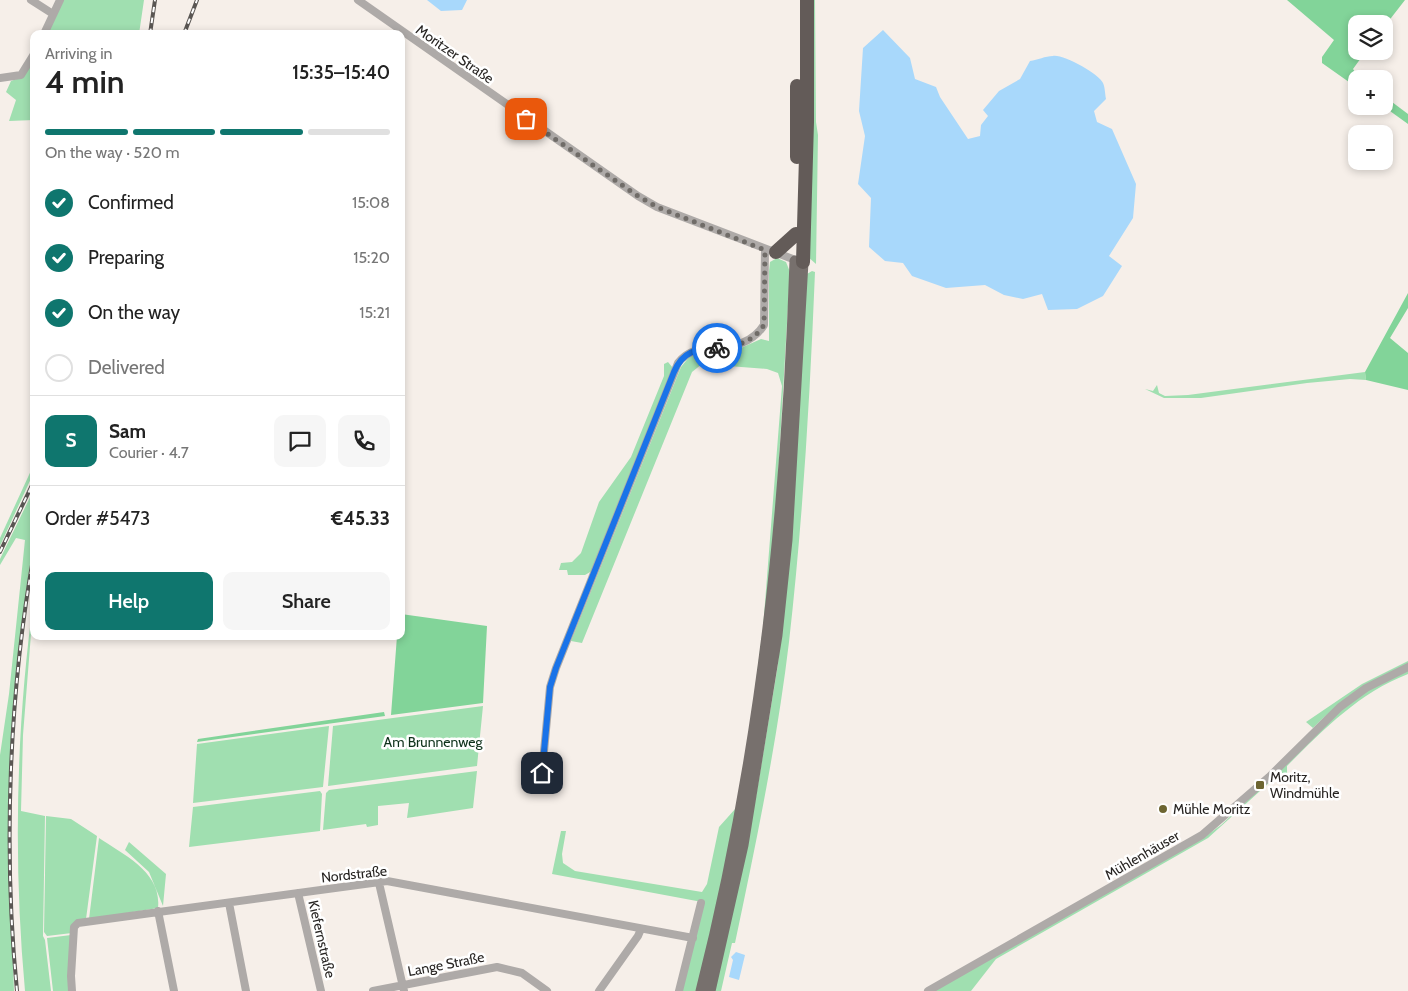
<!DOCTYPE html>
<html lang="en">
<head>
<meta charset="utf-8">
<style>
	:root { --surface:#fff; --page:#f6f6f6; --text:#222; --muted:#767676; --line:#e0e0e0; --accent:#0f766e }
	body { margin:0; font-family:Cabin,sans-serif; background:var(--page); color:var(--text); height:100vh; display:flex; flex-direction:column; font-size:19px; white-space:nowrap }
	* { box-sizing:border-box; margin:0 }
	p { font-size:16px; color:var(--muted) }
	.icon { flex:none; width:28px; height:28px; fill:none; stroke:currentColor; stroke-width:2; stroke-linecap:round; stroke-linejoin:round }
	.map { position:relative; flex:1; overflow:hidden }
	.drawer { position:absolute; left:30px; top:30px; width:375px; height:610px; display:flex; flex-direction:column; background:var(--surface); border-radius:10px; box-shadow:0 2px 8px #0003 }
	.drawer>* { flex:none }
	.buttons { position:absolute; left:1348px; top:15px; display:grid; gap:10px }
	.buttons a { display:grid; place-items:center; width:45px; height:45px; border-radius:10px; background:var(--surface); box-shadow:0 2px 8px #0003; font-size:25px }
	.pin { position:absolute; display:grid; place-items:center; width:42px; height:42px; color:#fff; margin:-21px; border-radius:10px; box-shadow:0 2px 8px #0006 }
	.courier { position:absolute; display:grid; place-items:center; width:50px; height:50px; margin:-25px; border:4px solid #1a73e8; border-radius:50%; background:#fff; color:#222; box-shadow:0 1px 6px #0007 }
	.summary em { font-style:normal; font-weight:600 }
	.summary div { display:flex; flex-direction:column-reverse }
	.summary { display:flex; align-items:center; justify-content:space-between; height:85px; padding:0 15px }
	h1 { font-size:32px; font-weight:600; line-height:38px }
	.bar { display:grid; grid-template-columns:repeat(4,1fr); gap:8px 5px; align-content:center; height:60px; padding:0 15px }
	.bar i { height:6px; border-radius:4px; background:var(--line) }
	.bar .selected { background:var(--accent) }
	.bar p { grid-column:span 4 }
	.line { display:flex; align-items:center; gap:12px; padding:0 15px; border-top:1px solid var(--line) }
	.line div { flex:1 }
	.round { display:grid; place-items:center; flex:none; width:52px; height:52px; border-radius:10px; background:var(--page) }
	ol { padding:0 15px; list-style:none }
	li { display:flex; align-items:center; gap:15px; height:55px }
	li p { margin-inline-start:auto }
	li .icon { padding:5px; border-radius:50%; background:var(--accent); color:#fff; stroke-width:4 }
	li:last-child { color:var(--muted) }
	li i { width:28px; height:28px; border:2px solid var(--line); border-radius:50% }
	.primary-button { display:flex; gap:10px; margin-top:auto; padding:10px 15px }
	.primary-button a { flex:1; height:58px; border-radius:10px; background:var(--accent); color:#fff; font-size:20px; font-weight:600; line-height:58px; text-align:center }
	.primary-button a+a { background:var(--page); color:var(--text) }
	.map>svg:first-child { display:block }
	.green { fill:#a0dfb0 }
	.forest { fill:#82d499 }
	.water { fill:#a8d8fb }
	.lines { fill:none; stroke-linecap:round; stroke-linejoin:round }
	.street { stroke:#aeaaa8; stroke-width:8 }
	.primary { stroke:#77706d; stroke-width:11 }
	.highway { stroke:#635b58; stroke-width:14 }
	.rail-casing { stroke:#5a5653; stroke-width:4 }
	.rail { stroke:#fff; stroke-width:2; stroke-dasharray:5.5; stroke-linecap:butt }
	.done { stroke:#706c68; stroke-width:5; stroke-dasharray:0 9 }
	.route { stroke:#1a73e8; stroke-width:6 }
	.poi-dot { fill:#6d6531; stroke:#fff; stroke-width:2 }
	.labels { text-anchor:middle; stroke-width:5; stroke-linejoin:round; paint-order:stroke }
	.street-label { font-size:14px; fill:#282523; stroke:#fff }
	.park-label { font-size:14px; fill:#0e311a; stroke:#fff }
	.poi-label { font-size:14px; fill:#282523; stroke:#fff; text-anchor:start }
</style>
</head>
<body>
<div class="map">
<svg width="1408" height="991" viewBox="0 0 1408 991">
	<rect width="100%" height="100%" fill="#f6efe9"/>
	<!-- green -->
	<path class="green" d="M62 0H144L139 34H45Z
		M810 0H815L816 122 818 135 816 264 807 256Z
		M34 57V120L9 121 16 100 6 92 11 81 22 77Z
		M777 258 786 262 790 272 773 563 737 817 698 991H682L702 902 552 874 561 831H566L562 854 563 863 575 871 702 892 707 884 719 827 736 808 747 749 763 628 782 386 778 373 767 369 702 364 692 372 582 643 571 641 681 367 690 356 734 351 761 339 769 341V271L770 262Z
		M812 271 815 272C810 395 803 519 789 642 777 743 756 843 735 943H732L721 991H714L756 797 778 664 807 274Z
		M668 362 673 368 592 571 585 575H568L567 570H559L561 563 572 562 581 553 599 502 631 457 664 376V364Z
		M1365 372 1366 380 1350 379 1307 383 1201 398H1164L1145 389 1153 391 1157 385 1159 393 1165 396 1188 395Z
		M34 464V472L0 546V538Z
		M34 489V534L18 655 10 771V885L14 991H0V755L9 694 25 540 16 538 0 565V559Z
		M34 596 23 735 21 811 45 816 43 936 45 940 51 991H25C13 860 16 726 34 596Z
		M1408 661V664C1372 679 1340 701 1313 728L1306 722 1362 684Z
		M1408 670V674C1359 693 1324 729 1287 766V779L1278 778 1275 775 1329 719 1367 691Z
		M483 706 477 766 328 786 333 726Z
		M329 726 323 787 193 803 197 744Z
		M477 771 473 808 407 818 409 803 378 806V825L367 827 366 824 323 830 326 793 329 790Z
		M1267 782H1270L1208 838 996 959 971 991H934L1203 838 1221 825Z
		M320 791 322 794 320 831 189 847 193 807Z
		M46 816 71 819 97 836 86 919 72 933 47 936 44 932Z
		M99 838C124 855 162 872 158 908L89 919Z
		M129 842 166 874 163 906 149 872 125 850Z
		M71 935 70 991H53L47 938Z"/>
	<!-- forest -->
	<path class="forest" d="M1287 0H1405L1384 27V24H1356V51H1366L1353 69 1360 79H1356V87L1322 63V57L1334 40Z
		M1384 96 1408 114V124L1383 106Z
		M1408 293V308L1390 338 1408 353V390L1366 380 1365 372Z
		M401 614 487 626 483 703 391 715 397 636H401Z
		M384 712 385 716 197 742 198 739Z"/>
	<!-- water -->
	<path class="water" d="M427 0H467L462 10 441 11Z
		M883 30 910 58 915 79 936 87 940 97 968 139 980 136 981 125 988 116 983 110 999 91 1020 79 1030 61C1038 60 1045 56 1053 56 1063 54 1099 74 1103 83 1105 87 1105 94 1106 99L1094 111 1097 122 1112 129 1136 184 1133 218 1109 256 1122 266 1103 296 1077 309 1048 310 1042 294 1023 299 1004 295 985 285 946 288 912 276 903 263 885 261 869 247 871 198 858 184 865 136 859 111 863 48Z
		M736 952 745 955 739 980 729 977 733 960 731 957Z"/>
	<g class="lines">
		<!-- street -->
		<path class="street" d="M31 0 53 14
			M358 0 638 196 657 207 798 261
			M44 34 60 0
			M0 78 21 75 34 54
			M542 773 550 687 556 668 678 363C700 334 741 361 764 325L765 250
			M379 883 404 991
			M298 893 321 991
			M229 903 246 991
			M158 911 174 991
			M72 991 71 976 74 927 78 923 387 881 693 938
			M373 991 497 967 522 973 547 991
			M599 991 638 936 641 929
			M679 991 701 903
			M928 991 1202 835 1269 777 1340 707 1366 688 1408 667"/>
		<!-- primary -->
		<path class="primary" d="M701 991C762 752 787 507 795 261
			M710 991 743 845 777 635 787 540 803 262"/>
		<!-- highway -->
		<path class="highway" d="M797 157V86
			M776 252 796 234
			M803 262 807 122V0"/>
		<!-- rail casing -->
		<g class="rail-casing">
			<path id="rail" d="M150 34 155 0
				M184 34 197 0
				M0 552 34 481
				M17 991C3 850 9 693 34 553"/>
		</g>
		<!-- rail -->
		<use href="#rail" class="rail"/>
	</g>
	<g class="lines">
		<!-- done -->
		<path class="done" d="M526 119 638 196 657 207 765 250 764 325C753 342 736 347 717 348"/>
		<!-- route -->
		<path class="route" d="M542 773 550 687 556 668 674 372C683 351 696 349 717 348"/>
	</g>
	<!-- markers -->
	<g class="poi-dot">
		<rect x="1255" y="780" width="10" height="10" rx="2.5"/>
		<circle cx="1163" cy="809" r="5"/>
	</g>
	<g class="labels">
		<!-- street labels -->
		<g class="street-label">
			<text transform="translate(455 54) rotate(35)" y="5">Moritzer Straße</text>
			<text transform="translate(1142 855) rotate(-30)" y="5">Mühlenhäuser</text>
			<text transform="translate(354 874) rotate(-6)" y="5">Nordstraße</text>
			<text transform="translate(322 939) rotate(77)" y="5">Kiefernstraße</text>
			<text transform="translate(446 964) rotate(-11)" y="5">Lange Straße</text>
		</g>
		<!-- park labels -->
		<g class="park-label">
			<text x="433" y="747">Am Brunnenweg</text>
		</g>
		<!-- poi labels -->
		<g class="poi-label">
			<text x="1270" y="782">Moritz,<tspan x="1270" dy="16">Windmühle</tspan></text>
			<text x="1173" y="814">Mühle Moritz</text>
		</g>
	</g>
</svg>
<div class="buttons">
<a><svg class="icon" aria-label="layers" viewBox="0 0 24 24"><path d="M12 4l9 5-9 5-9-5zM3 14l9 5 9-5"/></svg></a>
<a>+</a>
<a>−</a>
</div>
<div class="pin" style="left:526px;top:119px;background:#ea580c"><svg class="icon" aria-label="bag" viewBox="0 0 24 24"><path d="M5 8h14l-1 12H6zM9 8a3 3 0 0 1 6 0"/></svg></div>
<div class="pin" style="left:542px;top:773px;background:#1f2937"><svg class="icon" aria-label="home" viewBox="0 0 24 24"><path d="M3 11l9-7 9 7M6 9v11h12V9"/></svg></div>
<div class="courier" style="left:717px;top:348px"><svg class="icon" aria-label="bike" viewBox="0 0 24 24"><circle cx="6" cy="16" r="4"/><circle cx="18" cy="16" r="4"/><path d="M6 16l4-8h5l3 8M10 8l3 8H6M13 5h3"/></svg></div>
<section class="drawer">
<div class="summary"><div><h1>4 min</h1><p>Arriving in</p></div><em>15:35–15:40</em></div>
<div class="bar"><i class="selected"></i><i class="selected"></i><i class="selected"></i><i></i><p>On the way · 520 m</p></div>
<ol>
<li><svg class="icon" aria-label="check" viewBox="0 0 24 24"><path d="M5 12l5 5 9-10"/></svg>Confirmed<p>15:08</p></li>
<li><svg class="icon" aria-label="check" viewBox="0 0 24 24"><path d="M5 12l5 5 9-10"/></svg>Preparing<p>15:20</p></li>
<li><svg class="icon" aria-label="check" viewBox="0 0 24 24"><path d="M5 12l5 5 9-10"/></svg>On the way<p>15:21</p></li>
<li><i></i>Delivered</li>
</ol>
<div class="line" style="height:90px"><b class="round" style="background:var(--accent);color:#fff">S</b><div><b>Sam</b><p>Courier · 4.7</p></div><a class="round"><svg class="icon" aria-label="chat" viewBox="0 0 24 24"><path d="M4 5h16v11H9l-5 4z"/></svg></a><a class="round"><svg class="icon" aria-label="phone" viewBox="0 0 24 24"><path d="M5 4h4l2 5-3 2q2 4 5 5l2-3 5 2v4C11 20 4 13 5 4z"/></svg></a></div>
<div class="line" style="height:65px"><div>Order #5473</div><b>€45.33</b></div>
<div class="primary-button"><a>Help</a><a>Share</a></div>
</section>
</div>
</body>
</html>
